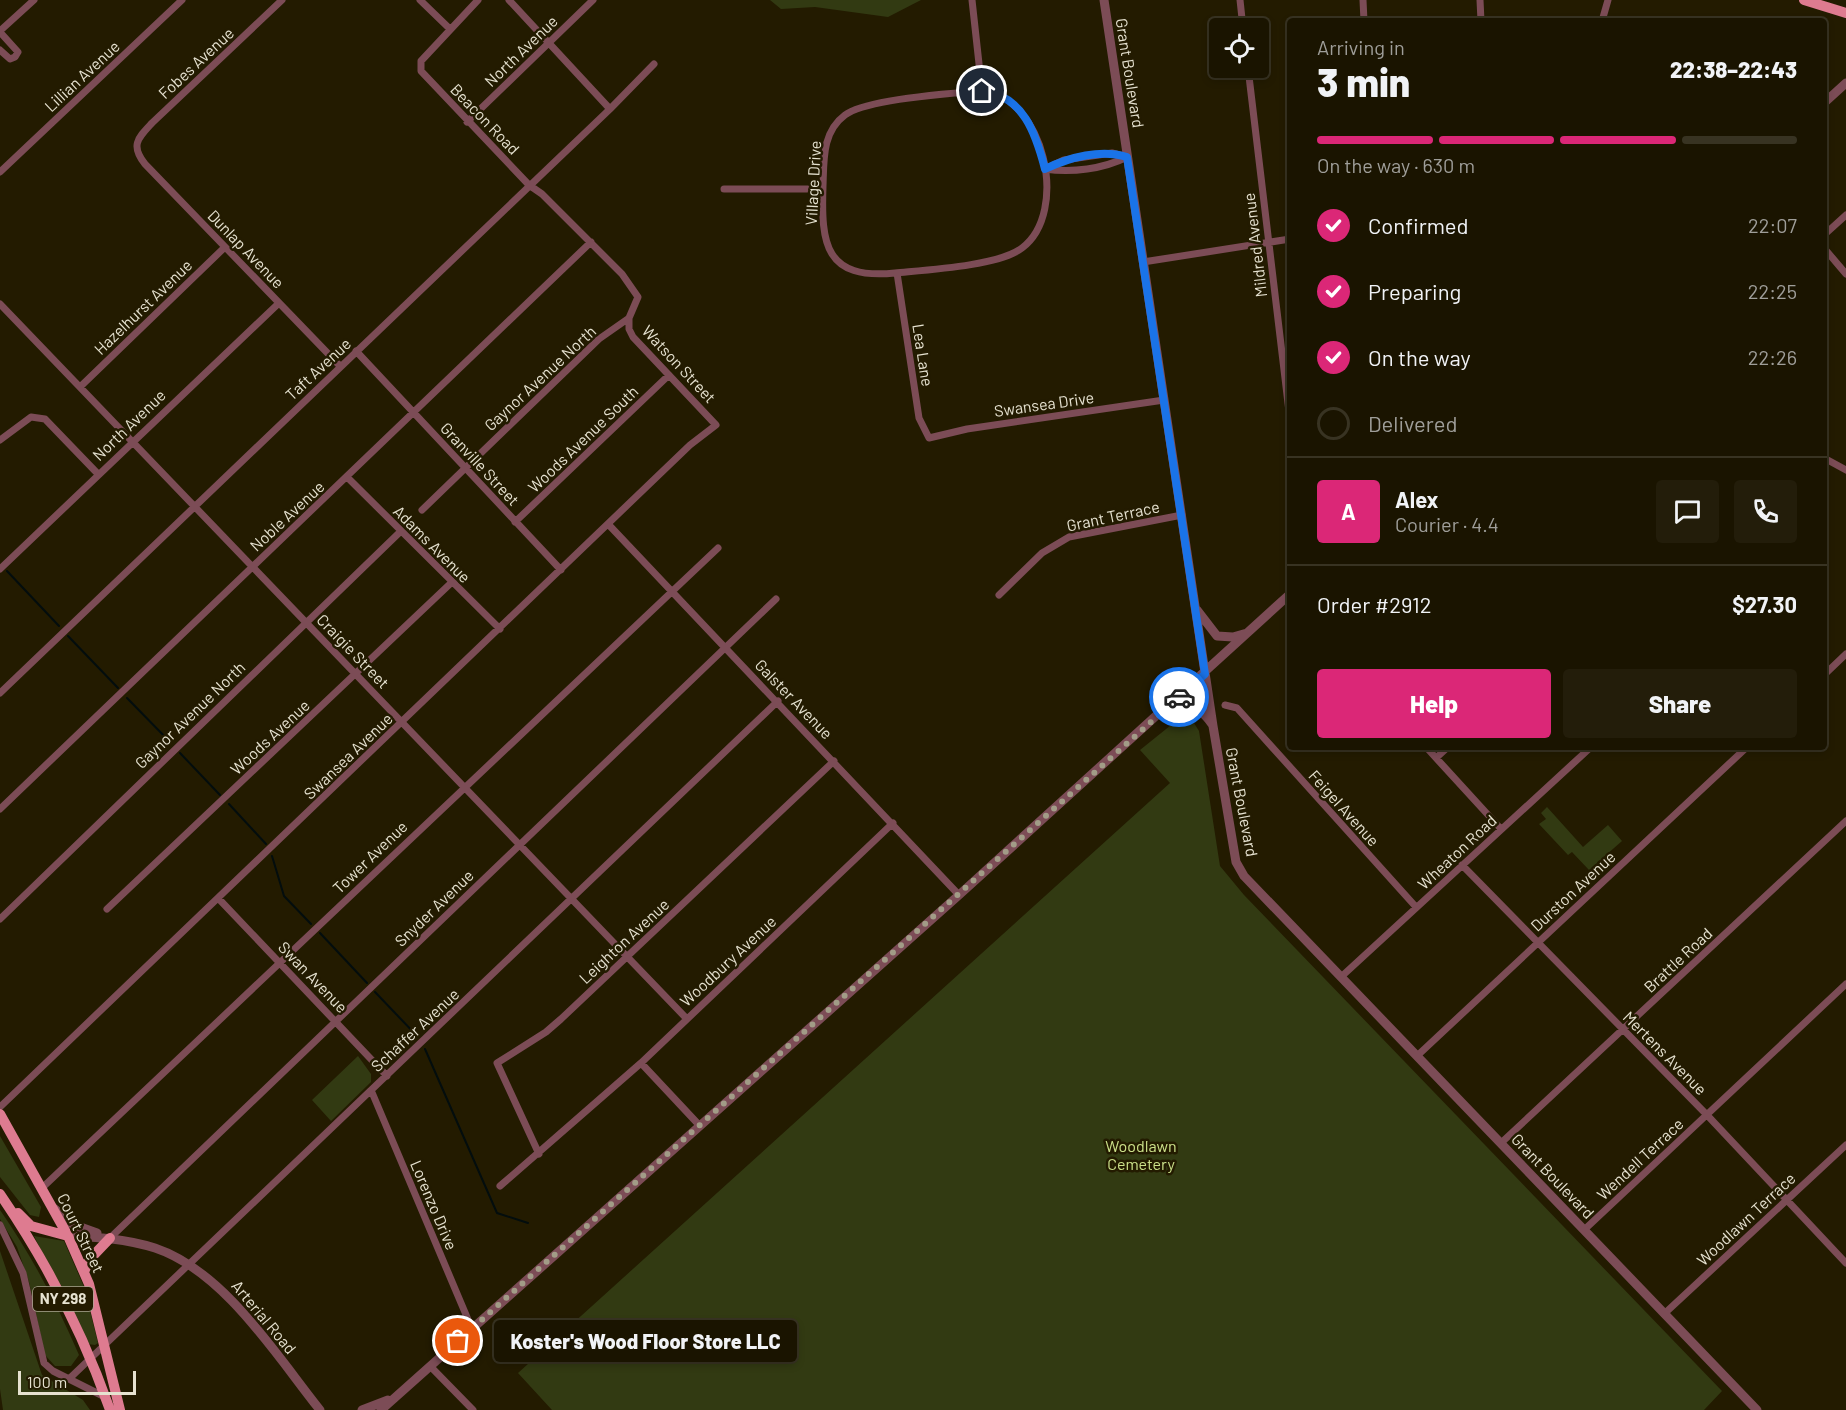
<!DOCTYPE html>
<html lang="en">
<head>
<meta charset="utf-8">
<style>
	:root { --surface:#1a1400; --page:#231d0a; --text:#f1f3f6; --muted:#9f9e99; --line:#383322; --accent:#db2777 }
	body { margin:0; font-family:Barlow,sans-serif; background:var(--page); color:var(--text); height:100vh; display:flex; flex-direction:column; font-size:22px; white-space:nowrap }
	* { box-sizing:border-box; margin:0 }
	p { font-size:20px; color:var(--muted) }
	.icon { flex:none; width:33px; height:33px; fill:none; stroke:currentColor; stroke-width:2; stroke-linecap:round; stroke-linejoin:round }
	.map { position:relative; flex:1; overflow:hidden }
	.panel { position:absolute; left:1287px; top:18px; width:540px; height:732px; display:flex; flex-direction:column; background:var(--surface); border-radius:6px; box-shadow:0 3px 9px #0003,0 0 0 2px var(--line) }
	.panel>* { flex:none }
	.buttons { position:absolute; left:1209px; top:18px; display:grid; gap:12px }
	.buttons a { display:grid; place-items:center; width:60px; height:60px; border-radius:6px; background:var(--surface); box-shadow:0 3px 9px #0003,0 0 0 2px var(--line); font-size:30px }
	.scale { position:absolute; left:18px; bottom:15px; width:118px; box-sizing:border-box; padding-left:6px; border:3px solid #e6e2d0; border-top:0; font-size:16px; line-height:21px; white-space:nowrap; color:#e6e2d0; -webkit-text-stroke:4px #231b00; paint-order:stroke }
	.pin { position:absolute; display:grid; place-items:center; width:51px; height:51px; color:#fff; margin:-26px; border:3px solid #fff; border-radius:50%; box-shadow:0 2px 6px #0007 }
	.courier { position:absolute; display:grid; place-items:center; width:60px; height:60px; margin:-30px; border:4px solid #1a73e8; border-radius:50%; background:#fff; color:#222; box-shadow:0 2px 8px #0007 }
	.bubble { position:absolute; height:42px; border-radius:6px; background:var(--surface); box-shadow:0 3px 9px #0003,0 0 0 2px var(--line); font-size:20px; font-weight:800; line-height:42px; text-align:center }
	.overview em { font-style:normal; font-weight:800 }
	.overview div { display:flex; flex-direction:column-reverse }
	.overview { display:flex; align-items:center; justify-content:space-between; height:102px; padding:0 30px }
	h1 { font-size:39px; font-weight:800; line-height:45px }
	.bar { display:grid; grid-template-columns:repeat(4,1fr); gap:9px 6px; align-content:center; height:72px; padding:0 30px }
	.bar i { height:8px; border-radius:4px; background:var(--line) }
	.bar .on { background:var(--accent) }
	.bar p { grid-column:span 4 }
	.line { display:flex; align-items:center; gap:15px; padding:0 30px; border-top:2px solid var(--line) }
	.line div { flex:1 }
	.round { display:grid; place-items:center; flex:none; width:63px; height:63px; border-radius:6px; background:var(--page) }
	ol { padding:0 30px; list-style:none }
	li { display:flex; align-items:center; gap:18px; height:66px }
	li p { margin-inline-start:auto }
	li .icon { padding:6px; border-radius:50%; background:var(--accent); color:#fff; stroke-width:4 }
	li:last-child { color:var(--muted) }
	li i { width:33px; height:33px; border:3px solid var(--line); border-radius:50% }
	.button { display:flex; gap:12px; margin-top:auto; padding:12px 30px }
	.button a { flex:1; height:69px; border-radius:6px; background:var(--accent); color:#fff; font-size:24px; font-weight:800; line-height:69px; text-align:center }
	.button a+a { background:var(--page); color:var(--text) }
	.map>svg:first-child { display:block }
	.green { fill:#323a12 }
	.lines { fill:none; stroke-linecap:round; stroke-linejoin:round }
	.stream { stroke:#030d0d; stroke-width:2 }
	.minor { stroke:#7c4c56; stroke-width:7 }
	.tertiary { stroke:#7c4c56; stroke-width:9 }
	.primary { stroke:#de7b90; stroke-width:10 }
	.done { stroke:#a29c87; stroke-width:6; stroke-dasharray:0 10.8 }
	.route { stroke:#1a73e8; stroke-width:8 }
	.labels { text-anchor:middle; stroke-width:5; stroke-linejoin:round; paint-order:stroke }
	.shield { fill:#231b00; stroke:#aca692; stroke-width:1.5 }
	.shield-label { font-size:15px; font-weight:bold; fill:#e6e2d0 }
	.street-label { font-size:16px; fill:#e6e2d0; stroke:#231b00 }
	.park-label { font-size:16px; fill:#cce189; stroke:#231b00 }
</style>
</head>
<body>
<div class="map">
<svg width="1846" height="1410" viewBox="0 0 1846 1410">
	<rect width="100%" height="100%" fill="#231b00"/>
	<!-- green -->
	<path class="green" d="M770 0H921L888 17 815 7 781 9Z
		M1181 717 1194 723 1199 731 1220 866 1244 895 1722 1391 1704 1410H552L518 1373 1170 783 1140 750Z
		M1547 807 1583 847 1608 825 1622 841 1589 870 1572 852 1568 855 1539 824 1546 819 1541 813Z
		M358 1056 371 1074V1082L331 1121 312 1100Z
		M0 1136 41 1207 39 1217 30 1215 0 1177Z
		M0 1210C32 1256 57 1304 79 1355L71 1366H55L45 1355 29 1282 17 1247 0 1219Z
		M34 1236 64 1241 84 1287 98 1343 95 1345 88 1344Z
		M0 1251 42 1375 83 1400 90 1410H3L0 1389Z"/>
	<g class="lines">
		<!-- stream -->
		<path class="stream" d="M7 571 59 626
			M68 636 118 688
			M127 698 171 743
			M180 753 220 795
			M229 804 266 844
			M272 856 284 896 311 924
			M320 933 367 983
			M375 992 418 1037
			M425 1049 497 1213 528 1223"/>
		<!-- minor -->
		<path class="minor" d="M282 0 152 123C138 138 130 145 145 164L340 366
			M420 0 450 29
			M509 0 610 109
			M972 0 982 91
			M1240 0 1243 28
			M1363 0 1364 21
			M1480 0 1481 21
			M1602 21 1608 0
			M1 30 34 0
			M0 32 18 52 15 57 10 59 0 50
			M1248 68 1290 420
			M982 91C1044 96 1070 212 1022 248 999 266 926 270 895 273 825 280 821 244 823 186 824 160 822 132 845 115 866 99 953 93 982 91Z
			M467 122 593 0
			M1112 153 1127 157C1103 169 1072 173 1045 169L1064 160Z
			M0 172 182 0
			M724 189H823
			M1824 235 1846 215
			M1824 248 1846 274
			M1143 262 1290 239
			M897 273 919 418 929 438 967 429 1164 400
			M0 304 686 1018
			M356 351 561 570
			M80 387 225 247
			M0 440 31 417 45 419 98 474
			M1824 458 1846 470
			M347 477 500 629
			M422 510 599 339 629 318 638 297 622 274 542 194 529 185 421 71V61L478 0
			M515 522 669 375
			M608 524 959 895
			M0 569 279 303
			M999 595 1042 553 1069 537 1182 515
			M1824 675 1846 654
			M0 693 610 109 654 64
			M1225 705 1237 708 1416 907
			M1426 747 1501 829
			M1436 758 1448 747
			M0 809 591 242
			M1462 865 1707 1115 1846 1263
			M218 898 387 1076
			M107 909 451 583
			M0 919 400 532
			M1341 977 1591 747
			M1417 1056 1747 747
			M641 1063 700 1126
			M371 1090 472 1329
			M0 1107 690 445 716 425 633 337 629 329V318
			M1501 1143 1846 821
			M539 1154 497 1063 546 1032 561 1019 834 761
			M500 1186 641 1063 893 823
			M42 1188 718 548
			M0 1225 23 1273 44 1363 53 1371 105 1397
			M1584 1230 1846 984
			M110 1238 776 599
			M1664 1314 1846 1145
			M430 1366 473 1410
			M70 1378 778 701"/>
		<!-- tertiary -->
		<path class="tertiary" d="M1104 0 1213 726 1236 862 1244 876 1757 1410
			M1824 103 1846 83
			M1197 610 1217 636 1233 637 1247 633
			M1164 715C1188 703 1195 701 1212 724
			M55 1209 72 1224 97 1233
			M68 1236C98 1237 126 1239 155 1248 224 1271 276 1355 320 1410
			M362 1410 388 1400
			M381 1410 959 895 1290 594"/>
		<!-- primary -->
		<path class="primary" d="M1804 0 1846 13
			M0 1114 68 1236 89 1284 120 1410
			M0 1194C46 1261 83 1333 110 1410
			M18 1213 31 1226 68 1236
			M84 1272 89 1260 110 1238"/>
	</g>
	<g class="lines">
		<!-- done -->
		<path class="done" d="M458 1341 1179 697"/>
		<!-- route -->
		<path class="route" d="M982 91C1023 95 1036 134 1045 169 1070 157 1101 149 1127 157L1205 674 1179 697"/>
	</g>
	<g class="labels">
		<!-- shield labels -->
		<rect class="shield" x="33" y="1287" width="60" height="24" rx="4.5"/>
		<g class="shield-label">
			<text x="63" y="1304">NY 298</text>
		</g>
		<!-- street labels -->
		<g class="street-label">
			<text transform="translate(521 51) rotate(-44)" y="6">North Avenue</text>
			<text transform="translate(196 63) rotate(-43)" y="6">Fobes Avenue</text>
			<text transform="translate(1130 73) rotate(81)" y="6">Grant Boulevard</text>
			<text transform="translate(82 76) rotate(-43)" y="6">Lillian Avenue</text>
			<text transform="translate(485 119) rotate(46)" y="6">Beacon Road</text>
			<text transform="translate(813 183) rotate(-87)" y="6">Village Drive</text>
			<text transform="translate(1255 245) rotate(-97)" y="6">Mildred Avenue</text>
			<text transform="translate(246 249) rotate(46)" y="6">Dunlap Avenue</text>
			<text transform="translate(143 307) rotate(-44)" y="6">Hazelhurst Avenue</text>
			<text transform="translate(923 355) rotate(81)" y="6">Lea Lane</text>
			<text transform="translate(679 364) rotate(47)" y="6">Watson Street</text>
			<text transform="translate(318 369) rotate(-43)" y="6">Taft Avenue</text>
			<text transform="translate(540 378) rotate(-43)" y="6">Gaynor Avenue North</text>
			<text transform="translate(1044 404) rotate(-8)" y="6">Swansea Drive</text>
			<text transform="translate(129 425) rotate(-44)" y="6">North Avenue</text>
			<text transform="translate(583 439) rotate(-44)" y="6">Woods Avenue South</text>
			<text transform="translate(480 464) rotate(47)" y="6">Granville Street</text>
			<text transform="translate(287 516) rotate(-43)" y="6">Noble Avenue</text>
			<text transform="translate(1113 516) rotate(-12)" y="6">Grant Terrace</text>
			<text transform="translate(432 544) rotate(45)" y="6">Adams Avenue</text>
			<text transform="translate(353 651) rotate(46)" y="6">Craigie Street</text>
			<text transform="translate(794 699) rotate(46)" y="6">Galster Avenue</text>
			<text transform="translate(190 715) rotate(-44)" y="6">Gaynor Avenue North</text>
			<text transform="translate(270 737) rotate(-43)" y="6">Woods Avenue</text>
			<text transform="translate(348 756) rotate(-44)" y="6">Swansea Avenue</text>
			<text transform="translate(1242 802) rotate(79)" y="6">Grant Boulevard</text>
			<text transform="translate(1344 808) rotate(48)" y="6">Feigel Avenue</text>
			<text transform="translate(1457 852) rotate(-43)" y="6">Wheaton Road</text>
			<text transform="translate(370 857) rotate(-44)" y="6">Tower Avenue</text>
			<text transform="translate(1573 891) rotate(-43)" y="6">Durston Avenue</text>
			<text transform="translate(434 908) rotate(-44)" y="6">Snyder Avenue</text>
			<text transform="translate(624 941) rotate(-43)" y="6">Leighton Avenue</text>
			<text transform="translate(1678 960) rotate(-43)" y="6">Brattle Road</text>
			<text transform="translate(728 961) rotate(-43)" y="6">Woodbury Avenue</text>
			<text transform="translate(313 977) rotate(46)" y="6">Swan Avenue</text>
			<text transform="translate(415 1030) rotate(-43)" y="6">Schaffer Avenue</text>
			<text transform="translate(1665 1053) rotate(45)" y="6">Mertens Avenue</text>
			<text transform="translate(1640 1159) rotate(-43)" y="6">Wendell Terrace</text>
			<text transform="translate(1553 1176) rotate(46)" y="6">Grant Boulevard</text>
			<text transform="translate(434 1205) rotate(67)" y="6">Lorenzo Drive</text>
			<text transform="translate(1746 1219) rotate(-43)" y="6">Woodlawn Terrace</text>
			<text transform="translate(81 1233) rotate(64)" y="6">Court Street</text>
			<text transform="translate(264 1317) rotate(50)" y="6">Arterial Road</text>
		</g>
		<!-- park labels -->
		<g class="park-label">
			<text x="1141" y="1152">Woodlawn<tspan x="1141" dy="18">Cemetery</tspan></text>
		</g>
	</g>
</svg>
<div class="buttons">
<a><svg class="icon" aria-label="locate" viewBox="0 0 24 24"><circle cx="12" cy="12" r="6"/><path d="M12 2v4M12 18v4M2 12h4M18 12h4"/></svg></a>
</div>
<div class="scale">100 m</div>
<div class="pin" style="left:458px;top:1341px;background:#ea580c"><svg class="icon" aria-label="bag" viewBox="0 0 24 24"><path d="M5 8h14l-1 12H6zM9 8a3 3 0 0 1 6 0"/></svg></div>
<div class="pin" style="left:982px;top:91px;background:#1f2937"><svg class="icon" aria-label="home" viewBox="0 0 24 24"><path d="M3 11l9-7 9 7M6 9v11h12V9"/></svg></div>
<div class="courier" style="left:1179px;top:697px"><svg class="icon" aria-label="car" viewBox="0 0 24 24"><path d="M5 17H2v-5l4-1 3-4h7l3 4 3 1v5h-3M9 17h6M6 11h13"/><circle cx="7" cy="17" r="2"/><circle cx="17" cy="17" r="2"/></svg></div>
<div class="bubble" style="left:494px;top:1320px;width:303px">Koster's Wood Floor Store LLC</div>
<section class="panel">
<div class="overview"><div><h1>3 min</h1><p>Arriving in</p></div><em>22:38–22:43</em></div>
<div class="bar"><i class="on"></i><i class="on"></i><i class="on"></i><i></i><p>On the way · 630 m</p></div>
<ol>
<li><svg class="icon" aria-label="check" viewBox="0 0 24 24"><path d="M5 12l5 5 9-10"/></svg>Confirmed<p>22:07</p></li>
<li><svg class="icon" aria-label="check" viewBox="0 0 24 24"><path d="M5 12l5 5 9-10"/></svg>Preparing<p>22:25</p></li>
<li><svg class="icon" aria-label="check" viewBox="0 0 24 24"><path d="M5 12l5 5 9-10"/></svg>On the way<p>22:26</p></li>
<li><i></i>Delivered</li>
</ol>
<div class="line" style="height:108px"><b class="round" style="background:var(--accent);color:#fff">A</b><div><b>Alex</b><p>Courier · 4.4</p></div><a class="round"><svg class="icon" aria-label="chat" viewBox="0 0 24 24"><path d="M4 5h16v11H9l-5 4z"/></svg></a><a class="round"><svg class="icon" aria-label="phone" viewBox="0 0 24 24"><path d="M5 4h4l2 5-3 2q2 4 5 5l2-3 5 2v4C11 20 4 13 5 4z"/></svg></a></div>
<div class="line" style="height:78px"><div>Order #2912</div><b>$27.30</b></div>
<div class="button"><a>Help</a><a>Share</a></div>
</section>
</div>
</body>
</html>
